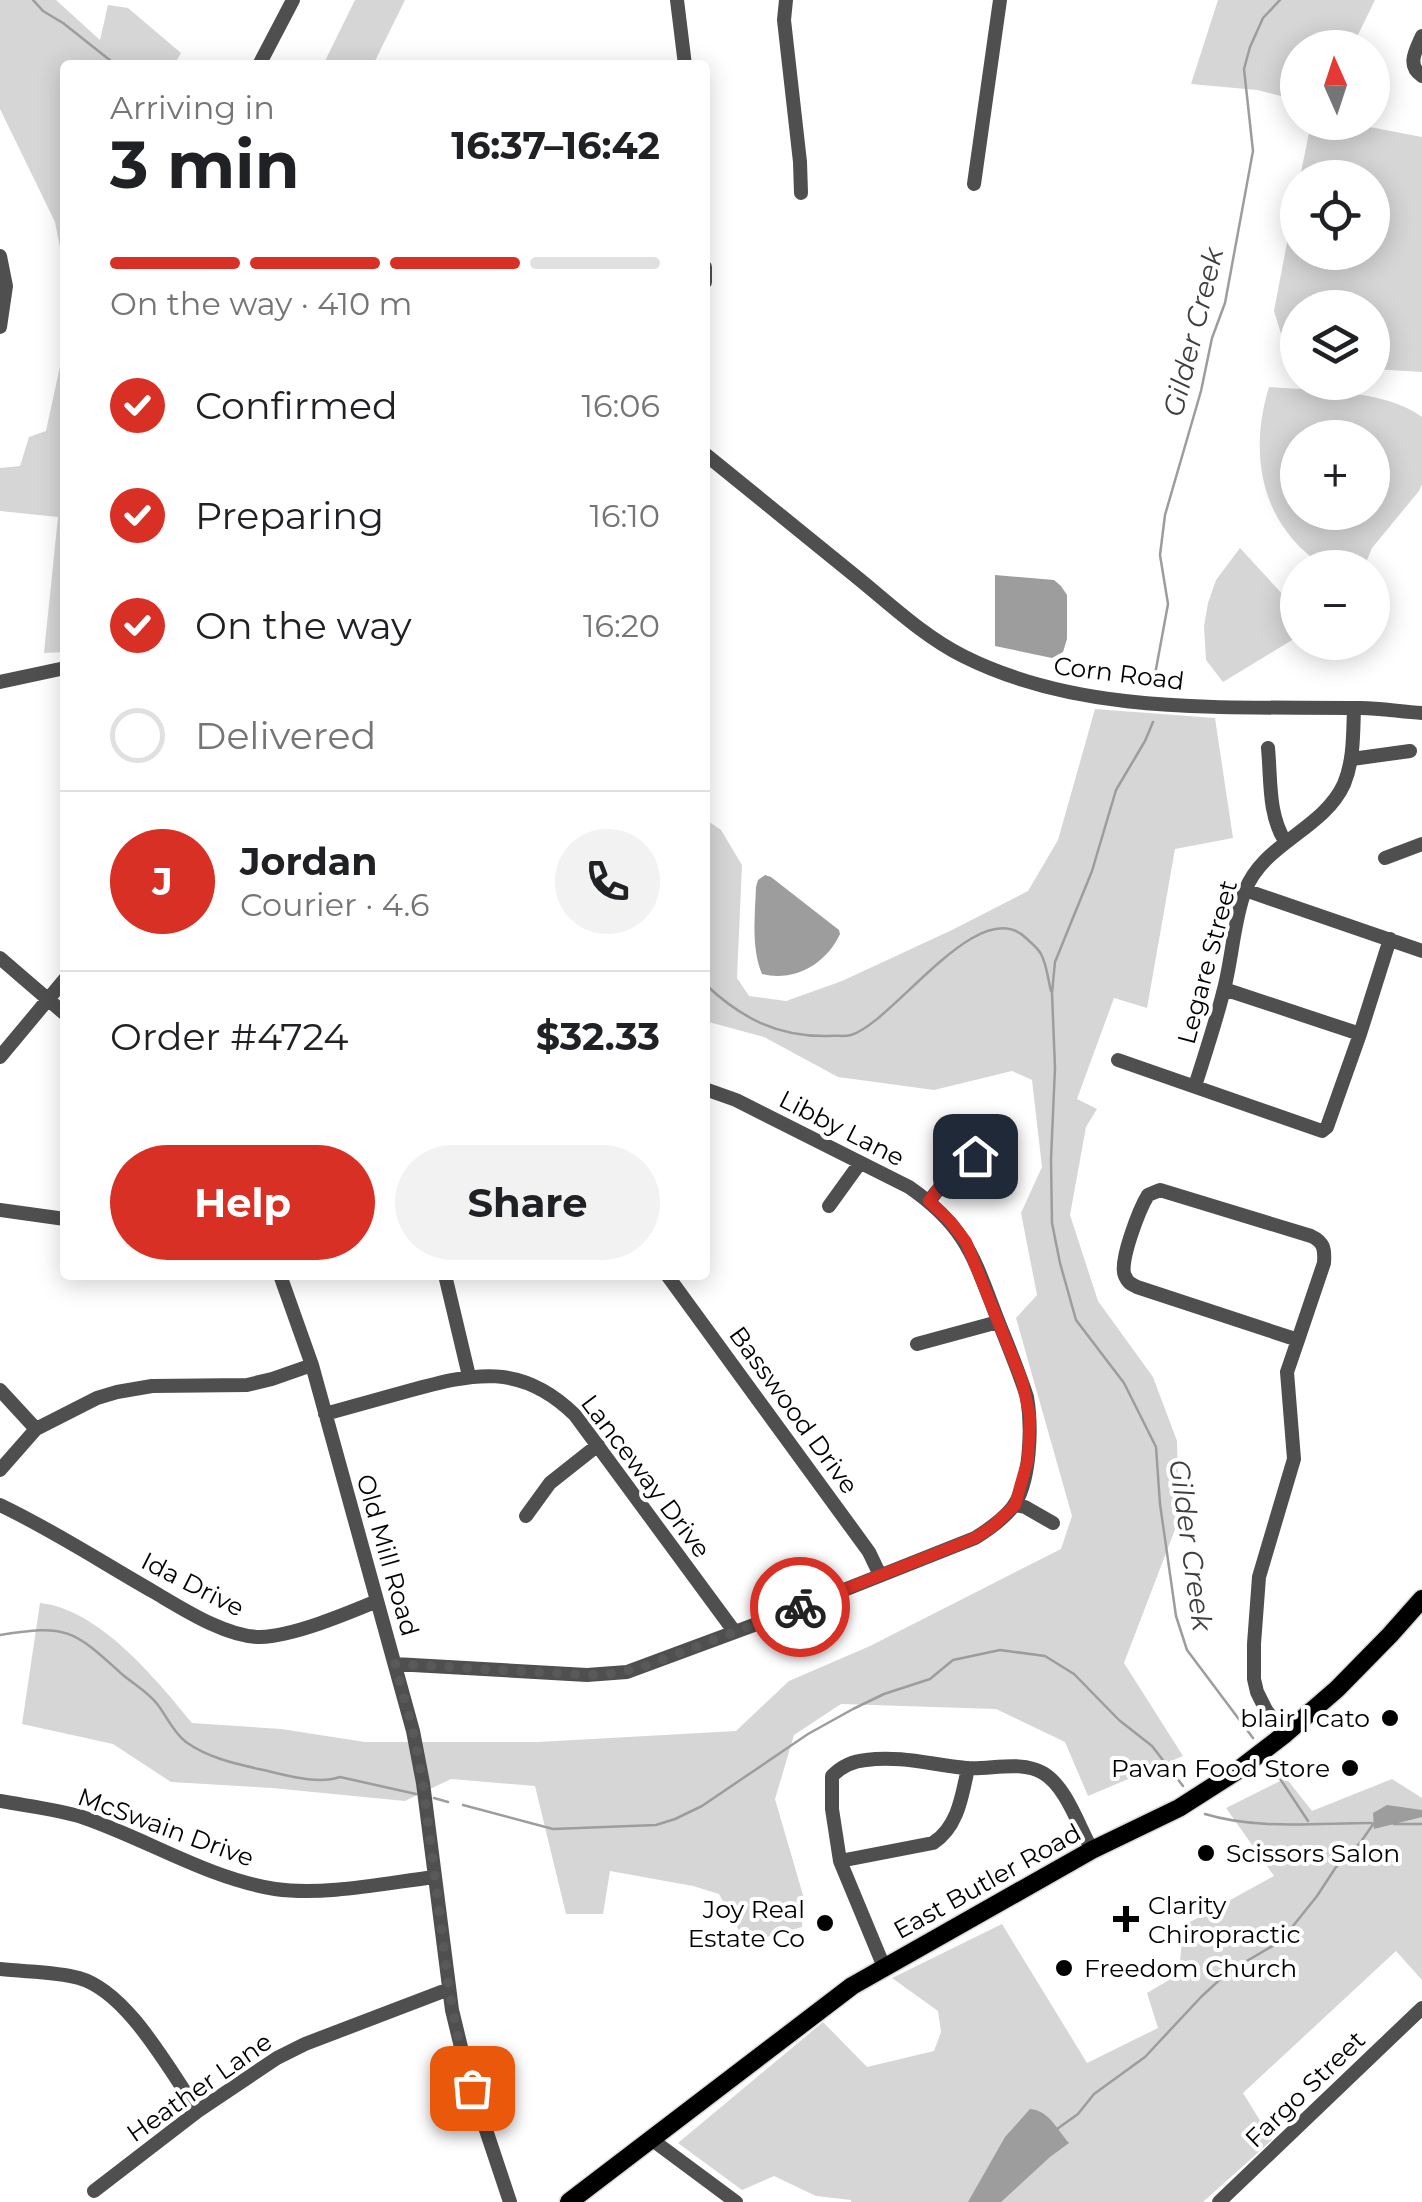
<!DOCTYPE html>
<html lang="en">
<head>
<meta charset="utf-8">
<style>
	:root { --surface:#fff; --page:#f2f2f2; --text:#202124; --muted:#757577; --line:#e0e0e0; --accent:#d93025 }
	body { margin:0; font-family:Montserrat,sans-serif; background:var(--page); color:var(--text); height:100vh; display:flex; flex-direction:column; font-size:38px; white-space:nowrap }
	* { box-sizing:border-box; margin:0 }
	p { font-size:32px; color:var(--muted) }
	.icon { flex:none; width:55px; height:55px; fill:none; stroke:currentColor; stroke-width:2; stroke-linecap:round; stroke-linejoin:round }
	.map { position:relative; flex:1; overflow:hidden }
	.panel { position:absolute; left:60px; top:60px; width:650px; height:1220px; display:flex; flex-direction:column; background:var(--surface); border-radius:10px; box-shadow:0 5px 25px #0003 }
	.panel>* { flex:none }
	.needle { width:65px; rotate:357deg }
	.controls { position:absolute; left:1280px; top:30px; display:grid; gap:20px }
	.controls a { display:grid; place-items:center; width:110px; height:110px; border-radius:50%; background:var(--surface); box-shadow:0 5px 25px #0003; font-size:50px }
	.pin { position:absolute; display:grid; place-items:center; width:85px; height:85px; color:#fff; margin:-42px; border-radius:20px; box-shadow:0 5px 15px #0006 }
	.courier { position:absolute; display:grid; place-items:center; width:100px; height:100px; margin:-50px; border:8px solid #d93025; border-radius:50%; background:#fff; color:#222; box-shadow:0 2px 12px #0007 }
	.summary em { font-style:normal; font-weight:700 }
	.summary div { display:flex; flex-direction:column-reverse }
	.summary { display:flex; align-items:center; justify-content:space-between; height:170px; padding:0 50px }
	h1 { font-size:65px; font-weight:700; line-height:75px }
	.bar { display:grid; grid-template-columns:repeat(4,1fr); gap:15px 10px; align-content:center; height:120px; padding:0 50px }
	.bar i { height:12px; border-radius:8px; background:var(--line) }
	.bar .current { background:var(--accent) }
	.bar p { grid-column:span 4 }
	.line { display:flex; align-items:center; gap:25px; padding:0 50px; border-top:2px solid var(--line) }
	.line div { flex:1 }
	.round { display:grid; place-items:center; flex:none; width:105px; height:105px; border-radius:52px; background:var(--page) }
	ol { padding:0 50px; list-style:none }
	li { display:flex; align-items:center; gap:30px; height:110px }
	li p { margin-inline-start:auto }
	li .icon { padding:10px; border-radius:50%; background:var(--accent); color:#fff; stroke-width:4 }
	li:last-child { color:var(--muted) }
	li i { width:55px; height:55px; border:5px solid var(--line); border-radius:50% }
	.button { display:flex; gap:20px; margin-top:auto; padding:20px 50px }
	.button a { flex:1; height:115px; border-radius:60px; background:var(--accent); color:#fff; font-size:40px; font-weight:700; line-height:115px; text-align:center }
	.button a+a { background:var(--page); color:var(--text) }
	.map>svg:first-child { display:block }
	.green { fill:#d6d6d6; fill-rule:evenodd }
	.water { fill:#9d9d9d }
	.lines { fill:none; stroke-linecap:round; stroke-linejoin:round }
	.stream { stroke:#9d9d9d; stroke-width:2.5 }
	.major-casing { stroke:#dbdbdb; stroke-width:21 }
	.minor { stroke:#4f4f4f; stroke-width:14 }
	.major { stroke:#000; stroke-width:18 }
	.done { stroke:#595959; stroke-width:10; stroke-dasharray:0 18 }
	.route { stroke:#d93025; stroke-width:12 }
	.poi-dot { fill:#000; stroke:#fff; stroke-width:4 }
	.labels { text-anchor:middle; stroke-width:8; stroke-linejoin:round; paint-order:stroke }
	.street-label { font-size:25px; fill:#000; stroke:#fff }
	.poi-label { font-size:25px; fill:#000; stroke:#fff; text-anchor:end }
	.water-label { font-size:28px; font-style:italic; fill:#3e3e3e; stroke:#fff }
</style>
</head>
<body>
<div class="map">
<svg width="1422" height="2202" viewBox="0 0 1422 2202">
	<rect width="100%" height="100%" fill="#fff"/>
	<!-- green -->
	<path class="green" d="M0 0H56L100 40 108 5 128 8 181 53 174 65H65V273L55 222 0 109Z
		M355 0H405L373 65H323Z
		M1218 0H1375L1352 47 1298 48 1297 100 1257 90 1191 84Z
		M1311 123H1349L1422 137V372L1373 369 1372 308H1298L1297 341 1283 340 1274 311 1297 190 1298 252H1372V178L1300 177Z
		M65 343V652L44 653 58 517 0 511V468L20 466 29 437 46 431Z
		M1269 387C1315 391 1384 389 1422 417V484L1419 491 1372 548 1364 567H1325C1261 526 1248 455 1269 387ZM1298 438H1372V512H1298Z
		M1240 548 1297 610V637L1223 682 1206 660 1204 626 1208 603 1216 580Z
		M1095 709 1215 718 1233 838 1175 849 1147 1008 1114 998 1077 1099 1097 1109 1086 1127 1070 1215 1098 1301 1153 1377 1177 1441 1179 1519 1124 1663 1183 1756 1088 1796 1065 1742 996 1709 841 1704 794 1735 775 1799 803 1895 802 1927 746 1943 719 1894 693 1886 610 1871 603 1914H566L535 1786 451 1779 405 1801 272 1788 171 1782 113 1744 22 1724 40 1603C99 1609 156 1679 192 1723L281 1729 365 1742H538L736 1731 789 1681 870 1646 1061 1549 1072 1516 1016 1318 1037 1295 1021 1213 1042 1167 1032 1080 1012 1071 934 1090 838 1077 764 1037 705 1021V819L721 830 742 865 737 978 749 996 786 1001 842 981 952 930 1028 891 1058 840Z
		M1286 1778 1312 1811 1392 1779 1422 1798V1980L1396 1951 1243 2093 1272 2140 1203 2202H851V2200L816 2196 774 2176 742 2190 678 2143 823 2022 867 2067 934 2051 941 2032 938 2011 892 1978 1002 1924 1087 2063 1158 2028 1147 1993 1179 1974 1183 1926 1274 1876 1226 1808Z"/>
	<!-- water -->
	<path class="water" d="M995 575 1054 580 1061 586 1067 595V639L1063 652 1052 658 995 646Z
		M765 875 771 877 839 930 840 934C826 964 795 982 762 974 751 948 755 915 756 887L758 880Z
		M1387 1805 1422 1810V1817L1374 1829 1373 1813Z
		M1030 2109C1049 2110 1057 2130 1069 2143L1050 2157 1001 2202H968L1005 2137Z"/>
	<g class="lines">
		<!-- stream -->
		<path class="stream" d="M33 0 43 11 63 23 116 65
			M1154 680 1168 604 1160 555 1165 515 1201 391 1212 338 1225 303 1253 151 1244 69 1250 47 1263 18 1280 0
			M1153 722 1145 741 1116 790 1092 871 1055 962 1052 993 1055 1068 1051 1159 1052 1223 1060 1263 1076 1320 1124 1383 1156 1447 1160 1504 1176 1616 1187 1650 1253 1738
			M705 984C741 1018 777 1037 828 1036 835 1035 844 1037 851 1035 894 1022 979 892 1026 938 1031 943 1038 948 1041 954 1047 965 1048 980 1051 991
			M0 1635C68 1624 73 1630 123 1675 135 1685 148 1692 158 1705 167 1717 173 1732 186 1742 211 1760 242 1765 272 1772 293 1777 320 1784 340 1777L416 1794
			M1271 1765 1308 1821
			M434 1798 448 1802
			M463 1805 553 1829 656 1825 675 1819 702 1806 808 1734 853 1709 884 1694 930 1679 953 1660 1000 1650 1045 1656 1074 1674 1119 1720 1152 1746 1183 1786
			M1205 1814C1257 1830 1316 1823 1371 1823
			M1394 1824H1422
			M1057 2129 1078 2114 1094 2094 1145 2057 1201 1997 1228 1972 1281 1941 1317 1896 1336 1867 1360 1843 1374 1823"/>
		<!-- major casing -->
		<g class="major-casing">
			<path id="major" d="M569 2202 852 1986 1092 1850 1179 1808 1237 1771 1285 1734 1337 1689 1390 1635 1422 1599"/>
		</g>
		<!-- minor -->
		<path class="minor" d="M677 0 685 65
			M786 0 784 20 800 162 801 193
			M1422 36C1416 50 1406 65 1422 76
			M259 65 293 0
			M974 184 1000 0
			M0 256 6 286 0 327
			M705 267V282
			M705 454C756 496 808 537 859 579 892 606 925 637 963 656 1084 717 1230 706 1361 708 1381 708 1402 712 1422 713
			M0 682 65 668
			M1268 748C1271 779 1268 815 1285 841
			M1352 759 1410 751
			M1385 858 1422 844
			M1245 890 1422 951
			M0 958 65 1014
			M1224 989 1360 1034
			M0 1057 65 979
			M1118 1060 1322 1131 1327 1127 1360 1034 1390 939
			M1195 1086C1205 1054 1216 1022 1224 989 1232 959 1234 919 1245 891 1263 843 1323 830 1344 784 1354 760 1353 734 1354 708
			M1160 1190 1311 1236C1324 1242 1325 1249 1324 1263L1298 1340 1137 1287C1131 1284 1128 1283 1125 1276 1118 1263 1140 1208 1148 1195Z
			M929 1201 942 1185 975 1156
			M829 1206 860 1163
			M0 1210 65 1219
			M280 1275 312 1365 413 1731 423 1783 452 2010 468 2076 510 2202
			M445 1275 469 1376
			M667 1275 869 1552 880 1575
			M917 1344 998 1322
			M0 1390 36 1429
			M325 1414C353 1406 380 1399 408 1391 474 1373 521 1362 575 1415L734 1631
			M0 1470 36 1429 97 1398 117 1392 152 1386 247 1385 272 1379 312 1365
			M0 1505C53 1530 103 1563 154 1592 183 1609 226 1637 260 1637 293 1636 346 1614 377 1601
			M1015 1505 1025 1507 1053 1523
			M526 1516 550 1483 598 1445
			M395 1664 587 1675 627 1672 786 1613 975 1538C988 1530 1002 1520 1012 1508 1031 1484 1032 1426 1027 1397 1019 1372 1009 1348 999 1323 974 1259 968 1228 909 1187L736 1100 705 1089
			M1285 1734 1266 1710 1257 1692 1254 1679V1644L1259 1577 1294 1459 1287 1372 1298 1340
			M0 1801C27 1806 56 1809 82 1817 147 1839 207 1878 275 1889 325 1896 385 1883 435 1877
			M840 1861 933 1843C958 1827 962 1796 968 1768
			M884 1967 840 1861 832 1809V1776C842 1766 852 1761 866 1760 900 1755 933 1765 966 1768 990 1770 1021 1760 1043 1773 1066 1786 1079 1827 1092 1850
			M0 1969C25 1972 54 1971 79 1978 128 1992 169 2070 198 2111
			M651 2139 736 2202
			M94 2191 198 2111 277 2058 305 2044 449 1989
			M1219 2202 1422 2008"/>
		<!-- major -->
		<use href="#major" class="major"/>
	</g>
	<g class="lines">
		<!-- done -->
		<path class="done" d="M472 2088 457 2033 449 1989 423 1783 413 1731 395 1664 587 1675 610 1674 640 1668 800 1607"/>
		<!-- route -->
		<path class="route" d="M800 1607 975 1538 993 1526 1015 1505 1028 1459 1030 1417 1022 1381 966 1242 950 1221 929 1201 942 1184 975 1156"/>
	</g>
	<!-- markers -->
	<g class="poi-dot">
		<circle cx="1390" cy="1718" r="10"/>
		<circle cx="1350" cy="1768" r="10"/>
		<circle cx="1206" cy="1853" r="10"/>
		<path d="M1121 1904h10v10h10v10h-10v10h-10v-10h-10v-10h10z"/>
		<circle cx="825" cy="1923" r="10"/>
		<circle cx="1064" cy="1968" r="10"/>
	</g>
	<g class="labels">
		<!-- street labels -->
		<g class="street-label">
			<text transform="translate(1119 673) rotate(7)" y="9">Corn Road</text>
			<text transform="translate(1207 962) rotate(-75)" y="9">Legare Street</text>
			<text transform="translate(842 1128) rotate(27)" y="9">Libby Lane</text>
			<text transform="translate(794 1410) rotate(54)" y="9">Basswood Drive</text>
			<text transform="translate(646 1476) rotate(53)" y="9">Lanceway Drive</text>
			<text transform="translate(388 1555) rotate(74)" y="9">Old Mill Road</text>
			<text transform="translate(193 1584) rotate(27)" y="9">Ida Drive</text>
			<text transform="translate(166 1827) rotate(20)" y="9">McSwain Drive</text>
			<text transform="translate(987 1881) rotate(-29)" y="9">East Butler Road</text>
			<text transform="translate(199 2087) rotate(-35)" y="9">Heather Lane</text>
			<text transform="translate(1305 2089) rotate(-44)" y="9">Fargo Street</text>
		</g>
		<!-- poi labels -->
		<g class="poi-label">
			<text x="1370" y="1727">blair | cato</text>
			<text x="1330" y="1777">Pavan Food Store</text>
			<text x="1226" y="1862" text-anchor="start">Scissors Salon</text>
			<text x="1148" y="1914" text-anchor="start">Clarity<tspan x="1148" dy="29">Chiropractic</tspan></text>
			<text x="805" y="1918">Joy Real<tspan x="805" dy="29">Estate Co</tspan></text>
			<text x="1084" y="1977" text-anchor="start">Freedom Church</text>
		</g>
		<!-- water labels -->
		<g class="water-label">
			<text transform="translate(1193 332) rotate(-76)" y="10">Gilder Creek</text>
			<text transform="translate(1191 1545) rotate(82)" y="10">Gilder Creek</text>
		</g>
	</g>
</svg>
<div class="controls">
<a><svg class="needle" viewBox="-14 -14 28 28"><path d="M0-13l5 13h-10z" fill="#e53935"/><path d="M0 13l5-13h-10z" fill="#757577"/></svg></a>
<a><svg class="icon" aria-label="locate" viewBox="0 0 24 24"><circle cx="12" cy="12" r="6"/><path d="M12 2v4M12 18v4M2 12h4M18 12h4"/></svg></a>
<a><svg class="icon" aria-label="layers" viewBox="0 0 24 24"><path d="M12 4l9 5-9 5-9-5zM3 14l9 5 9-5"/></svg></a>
<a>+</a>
<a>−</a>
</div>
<div class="pin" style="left:472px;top:2088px;background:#ea580c"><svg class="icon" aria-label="bag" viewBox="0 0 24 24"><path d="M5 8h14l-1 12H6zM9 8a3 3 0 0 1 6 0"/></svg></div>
<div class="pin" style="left:975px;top:1156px;background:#1f2937"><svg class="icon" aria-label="home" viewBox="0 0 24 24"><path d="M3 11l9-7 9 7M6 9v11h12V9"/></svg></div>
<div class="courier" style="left:800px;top:1607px"><svg class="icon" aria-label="bike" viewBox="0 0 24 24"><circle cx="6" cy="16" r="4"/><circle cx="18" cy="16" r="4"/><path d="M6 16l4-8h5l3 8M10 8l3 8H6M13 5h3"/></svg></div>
<section class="panel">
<div class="summary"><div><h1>3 min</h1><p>Arriving in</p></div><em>16:37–16:42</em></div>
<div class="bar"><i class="current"></i><i class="current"></i><i class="current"></i><i></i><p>On the way · 410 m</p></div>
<ol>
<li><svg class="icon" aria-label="check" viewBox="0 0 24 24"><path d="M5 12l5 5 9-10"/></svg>Confirmed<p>16:06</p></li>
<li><svg class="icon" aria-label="check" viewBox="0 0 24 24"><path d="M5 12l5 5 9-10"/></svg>Preparing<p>16:10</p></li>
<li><svg class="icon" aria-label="check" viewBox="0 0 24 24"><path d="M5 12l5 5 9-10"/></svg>On the way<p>16:20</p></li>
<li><i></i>Delivered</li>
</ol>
<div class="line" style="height:180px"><b class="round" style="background:var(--accent);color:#fff">J</b><div><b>Jordan</b><p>Courier · 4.6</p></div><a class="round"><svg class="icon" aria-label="phone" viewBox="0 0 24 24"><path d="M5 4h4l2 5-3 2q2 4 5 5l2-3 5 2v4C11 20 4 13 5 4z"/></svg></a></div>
<div class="line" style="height:130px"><div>Order #4724</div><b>$32.33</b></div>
<div class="button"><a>Help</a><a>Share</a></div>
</section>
</div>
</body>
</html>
